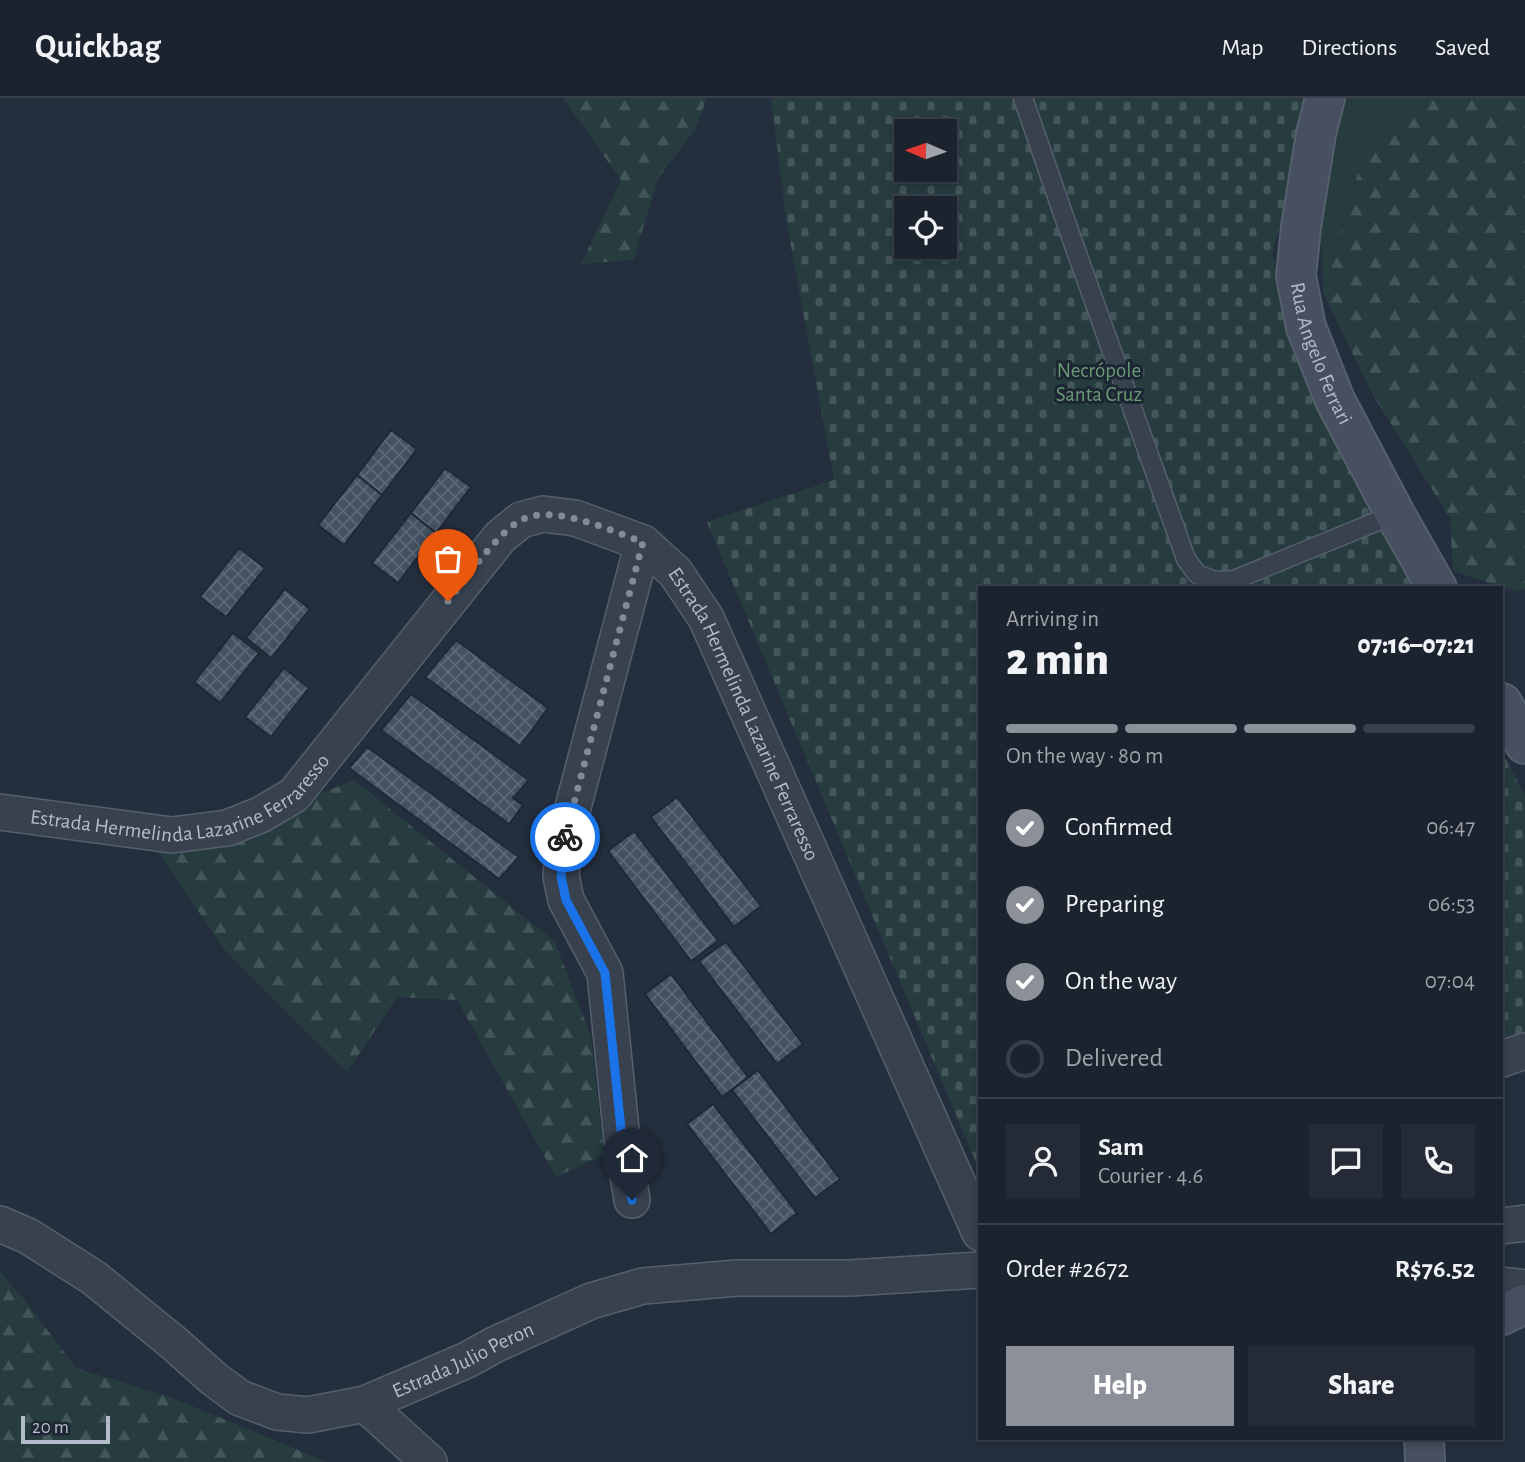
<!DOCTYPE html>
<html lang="en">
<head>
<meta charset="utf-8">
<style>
	:root { --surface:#1b232e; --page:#242b36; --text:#f1f3f6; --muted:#a0a4aa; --line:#39404a; --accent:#8c9099 }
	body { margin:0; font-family:"Alegreya Sans",sans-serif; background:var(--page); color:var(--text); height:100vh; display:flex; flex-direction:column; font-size:26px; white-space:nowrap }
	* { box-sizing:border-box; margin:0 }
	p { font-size:23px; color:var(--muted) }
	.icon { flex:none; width:38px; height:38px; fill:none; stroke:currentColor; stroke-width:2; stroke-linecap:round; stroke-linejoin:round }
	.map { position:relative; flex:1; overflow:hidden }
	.panel { position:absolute; left:978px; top:488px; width:525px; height:854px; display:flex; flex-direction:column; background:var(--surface); border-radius:0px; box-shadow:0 4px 10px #0003,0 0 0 2px var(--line) }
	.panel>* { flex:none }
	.needle { width:46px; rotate:272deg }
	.buttons { position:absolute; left:894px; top:21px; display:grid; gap:14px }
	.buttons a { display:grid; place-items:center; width:63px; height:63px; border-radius:0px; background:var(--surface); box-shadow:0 4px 10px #0003,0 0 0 2px var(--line); font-size:35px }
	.scale { position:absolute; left:21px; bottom:18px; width:89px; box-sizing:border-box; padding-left:7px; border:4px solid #b4bcc9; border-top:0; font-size:19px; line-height:24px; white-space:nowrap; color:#b4bcc9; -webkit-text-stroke:5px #1d2633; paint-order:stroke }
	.pin { position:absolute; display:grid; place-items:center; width:60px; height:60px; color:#fff; margin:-72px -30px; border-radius:50% 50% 50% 0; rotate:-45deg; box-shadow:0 0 7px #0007 }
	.pin .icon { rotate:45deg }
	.courier { position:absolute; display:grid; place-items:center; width:70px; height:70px; margin:-35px; border:5px solid #1a73e8; border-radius:50%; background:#fff; color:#222; box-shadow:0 2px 9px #0007 }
	.head em { font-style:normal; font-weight:800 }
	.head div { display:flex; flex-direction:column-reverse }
	.head { display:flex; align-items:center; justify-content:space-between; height:119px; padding:0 28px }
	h1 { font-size:46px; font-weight:800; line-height:52px }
	.bar { display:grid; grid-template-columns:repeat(4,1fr); gap:10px 7px; align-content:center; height:84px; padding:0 28px }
	.bar i { height:9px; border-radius:5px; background:var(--line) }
	.bar .current { background:var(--accent) }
	.bar p { grid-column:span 4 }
	.line { display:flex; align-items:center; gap:18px; padding:0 28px; border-top:2px solid var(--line) }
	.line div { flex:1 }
	.round { display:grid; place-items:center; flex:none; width:74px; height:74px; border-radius:0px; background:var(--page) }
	ol { padding:0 28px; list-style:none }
	li { display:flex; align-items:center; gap:21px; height:77px }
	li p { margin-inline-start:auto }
	li .icon { padding:7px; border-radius:50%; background:var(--accent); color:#fff; stroke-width:4 }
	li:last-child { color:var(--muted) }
	li i { width:38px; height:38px; border:4px solid var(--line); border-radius:50% }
	.button { display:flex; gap:14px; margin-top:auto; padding:14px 28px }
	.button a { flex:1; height:80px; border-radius:0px; background:var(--accent); color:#fff; font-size:28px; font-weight:800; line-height:80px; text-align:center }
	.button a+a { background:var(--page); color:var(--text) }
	header { display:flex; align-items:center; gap:42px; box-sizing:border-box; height:98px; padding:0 35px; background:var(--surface); border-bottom:2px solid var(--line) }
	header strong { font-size:33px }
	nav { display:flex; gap:38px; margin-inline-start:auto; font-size:24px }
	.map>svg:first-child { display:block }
	.green { fill:#263c3f }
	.forest { fill:url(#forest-firs) }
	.cemetery { fill:url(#cemetery-stones); fill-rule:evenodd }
	.building { fill:url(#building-cross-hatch); stroke:#1f2835; stroke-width:2 }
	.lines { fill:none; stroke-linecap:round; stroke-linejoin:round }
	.lane-casing { stroke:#565f6c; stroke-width:21 }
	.street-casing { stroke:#565f6c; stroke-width:38 }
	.secondary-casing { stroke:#565f6c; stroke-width:42 }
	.lane { stroke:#38414e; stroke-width:18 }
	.street { stroke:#38414e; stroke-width:35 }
	.secondary { stroke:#465061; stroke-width:38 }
	.done { stroke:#828b98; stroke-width:7; stroke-dasharray:0 12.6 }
	.route { stroke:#1a73e8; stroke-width:9 }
	.labels { text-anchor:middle; stroke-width:6; stroke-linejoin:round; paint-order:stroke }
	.street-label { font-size:21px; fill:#b4bcc9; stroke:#1d2633 }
	.park-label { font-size:21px; fill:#6b9a76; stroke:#1d2633 }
</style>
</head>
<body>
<header>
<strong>Quickbag</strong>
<nav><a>Map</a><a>Directions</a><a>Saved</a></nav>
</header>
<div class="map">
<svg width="1525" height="1364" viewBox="0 0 1525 1364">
	<defs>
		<pattern id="forest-firs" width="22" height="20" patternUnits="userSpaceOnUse" patternTransform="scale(1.75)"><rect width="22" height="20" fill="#263c3f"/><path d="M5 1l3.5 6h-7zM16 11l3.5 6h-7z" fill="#435659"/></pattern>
		<pattern id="cemetery-stones" width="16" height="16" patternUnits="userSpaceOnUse" patternTransform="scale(1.75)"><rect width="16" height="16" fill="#263c3f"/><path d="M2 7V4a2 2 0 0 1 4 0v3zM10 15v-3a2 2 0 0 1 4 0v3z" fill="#435659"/></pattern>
		<pattern id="building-cross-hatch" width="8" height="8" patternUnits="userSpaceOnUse" patternTransform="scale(1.75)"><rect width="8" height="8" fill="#455162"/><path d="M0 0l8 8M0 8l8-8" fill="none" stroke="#5d6877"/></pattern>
	</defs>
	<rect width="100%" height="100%" fill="#242f3e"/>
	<!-- green -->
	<path class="green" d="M1339 0H1411L1361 64 1323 195 1319 66Z"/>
	<!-- forest -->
	<path class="forest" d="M563 0H707L695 32 659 79 633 162 581 166 621 82Z
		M1411 0H1525V491L1518 494 1453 473 1450 420 1373 297 1323 195 1361 64Z
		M354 682 555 844 591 939 604 1057 556 1079 457 902 397 899 347 974 227 855 155 750 185 752Z
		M0 1174 20 1196 76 1270 170 1299 327 1364H0Z"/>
	<!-- cemetery -->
	<path class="cemetery" d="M771 0H1313L1272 157 1338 342 1418 490H980V1074L707 424 834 382 787 126ZM906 33H945V72H906ZM906 110H945V149H906Z
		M1502 653 1525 699V936L1502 943Z"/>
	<!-- building -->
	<path class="building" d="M391 332 417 351 382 397 357 377Z
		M445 370 471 389 436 435 411 415Z
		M357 377 382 397 344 447 318 427Z
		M411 415 436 435 398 485 372 465Z
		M239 450 265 470 226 519 200 499Z
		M285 491 310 511 271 560 246 540Z
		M233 535 259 555 220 605 194 584Z
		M456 542 548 610 520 648 425 579Z
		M284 570 309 590 271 639 245 619Z
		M411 596 529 682 513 700 523 707 509 726 381 632Z
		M367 649 519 759 499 781 349 670Z
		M677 699 761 808 734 829 651 719Z
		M634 733 718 843 691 863 608 753Z
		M726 844 803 946 777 966 699 863Z
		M671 876 748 979 722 999 645 896Z
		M758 972 840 1081 815 1100 732 992Z
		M713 1006 797 1115 771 1136 687 1026Z"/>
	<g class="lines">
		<!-- lane casing -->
		<g class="lane-casing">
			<path id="lane" d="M1023 0 1069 133 1186 461 1197 476 1215 483 1234 482 1395 416"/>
		</g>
		<!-- street casing -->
		<g class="street-casing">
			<g id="street">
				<path id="s1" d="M0 714 172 737 227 730 260 717 294 697 500 439 521 422 543 416 575 420 643 445 675 474 706 520 980 1135"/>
				<path d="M1502 961 1525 953"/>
				<path d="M632 1102 622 1041 605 875 566 802 561 778 564 743 643 445"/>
				<path id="s2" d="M0 1126 28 1138 94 1180 175 1246 214 1281 240 1300 277 1314 308 1317 365 1306 467 1262 496 1246 591 1203 643 1188 738 1180H850L980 1172"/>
				<path d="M1502 1128 1525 1125"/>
				<path d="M1502 1187 1525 1190"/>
				<path d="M365 1306 429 1364"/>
			</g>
		</g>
		<!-- secondary casing -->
		<g class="secondary-casing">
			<g id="secondary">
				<path id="s3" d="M1325 0 1316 36 1301 129 1296 178 1306 229 1335 302 1395 416 1437 490"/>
				<path d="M1502 605 1525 646"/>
				<path d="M1502 1217 1525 1206"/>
				<path d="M1424 1340 1425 1364"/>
			</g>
		</g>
		<!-- lane -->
		<use href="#lane" class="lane"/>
		<!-- street -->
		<use href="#street" class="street"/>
		<!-- secondary -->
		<use href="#secondary" class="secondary"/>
	</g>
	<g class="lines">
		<!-- done -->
		<path class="done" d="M448 503C467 480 495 438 519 423 552 404 610 433 643 444L565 739"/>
		<!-- route -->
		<path class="route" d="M565 739 561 778 566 802 605 875 622 1041 632 1102"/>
	</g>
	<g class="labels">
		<!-- street labels -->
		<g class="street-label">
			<text dy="7" stroke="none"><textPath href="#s3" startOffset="262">Rua Angelo Ferrari</textPath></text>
			<text dy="7" stroke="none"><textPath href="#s1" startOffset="990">Estrada Hermelinda Lazarine Ferraresso</textPath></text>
			<text dy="7" stroke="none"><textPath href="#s1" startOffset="192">Estrada Hermelinda Lazarine Ferraresso</textPath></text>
			<text dy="7" stroke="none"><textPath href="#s2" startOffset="534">Estrada Julio Peron</textPath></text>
		</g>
		<!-- park labels -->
		<g class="park-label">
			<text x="1099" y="279">Necrópole<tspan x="1099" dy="24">Santa Cruz</tspan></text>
		</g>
	</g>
</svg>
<div class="buttons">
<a><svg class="needle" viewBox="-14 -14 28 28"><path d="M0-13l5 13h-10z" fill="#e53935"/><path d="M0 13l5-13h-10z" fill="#a0a4aa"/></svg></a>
<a><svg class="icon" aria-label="locate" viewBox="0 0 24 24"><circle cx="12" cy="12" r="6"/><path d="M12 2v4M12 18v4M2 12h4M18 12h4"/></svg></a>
</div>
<div class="scale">20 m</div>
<div class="pin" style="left:448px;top:503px;background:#ea580c"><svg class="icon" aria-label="bag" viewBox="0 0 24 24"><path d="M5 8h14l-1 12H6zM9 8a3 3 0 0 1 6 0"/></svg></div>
<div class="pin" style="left:632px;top:1102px;background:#1f2937"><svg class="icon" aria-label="home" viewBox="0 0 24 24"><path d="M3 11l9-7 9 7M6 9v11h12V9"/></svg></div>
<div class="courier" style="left:565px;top:739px"><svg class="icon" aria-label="bike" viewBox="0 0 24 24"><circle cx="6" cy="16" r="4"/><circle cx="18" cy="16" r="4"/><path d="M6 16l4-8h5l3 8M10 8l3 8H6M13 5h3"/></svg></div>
<section class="panel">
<div class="head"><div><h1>2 min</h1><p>Arriving in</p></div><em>07:16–07:21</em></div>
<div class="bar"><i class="current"></i><i class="current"></i><i class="current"></i><i></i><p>On the way · 80 m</p></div>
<ol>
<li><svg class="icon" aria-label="check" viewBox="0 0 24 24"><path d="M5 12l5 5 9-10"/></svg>Confirmed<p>06:47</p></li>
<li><svg class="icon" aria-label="check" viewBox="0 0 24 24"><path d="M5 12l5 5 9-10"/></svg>Preparing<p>06:53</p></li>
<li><svg class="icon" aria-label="check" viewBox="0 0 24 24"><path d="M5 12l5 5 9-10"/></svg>On the way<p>07:04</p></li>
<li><i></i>Delivered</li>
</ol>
<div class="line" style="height:126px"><a class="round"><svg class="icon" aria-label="person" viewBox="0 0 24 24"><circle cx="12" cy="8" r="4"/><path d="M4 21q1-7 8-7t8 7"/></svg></a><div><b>Sam</b><p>Courier · 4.6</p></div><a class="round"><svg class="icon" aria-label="chat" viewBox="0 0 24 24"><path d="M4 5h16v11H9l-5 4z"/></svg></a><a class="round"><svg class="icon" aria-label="phone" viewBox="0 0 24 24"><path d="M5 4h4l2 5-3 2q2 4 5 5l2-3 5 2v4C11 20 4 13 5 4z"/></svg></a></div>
<div class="line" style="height:91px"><div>Order #2672</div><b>R$76.52</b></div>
<div class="button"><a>Help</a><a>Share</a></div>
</section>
</div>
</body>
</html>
